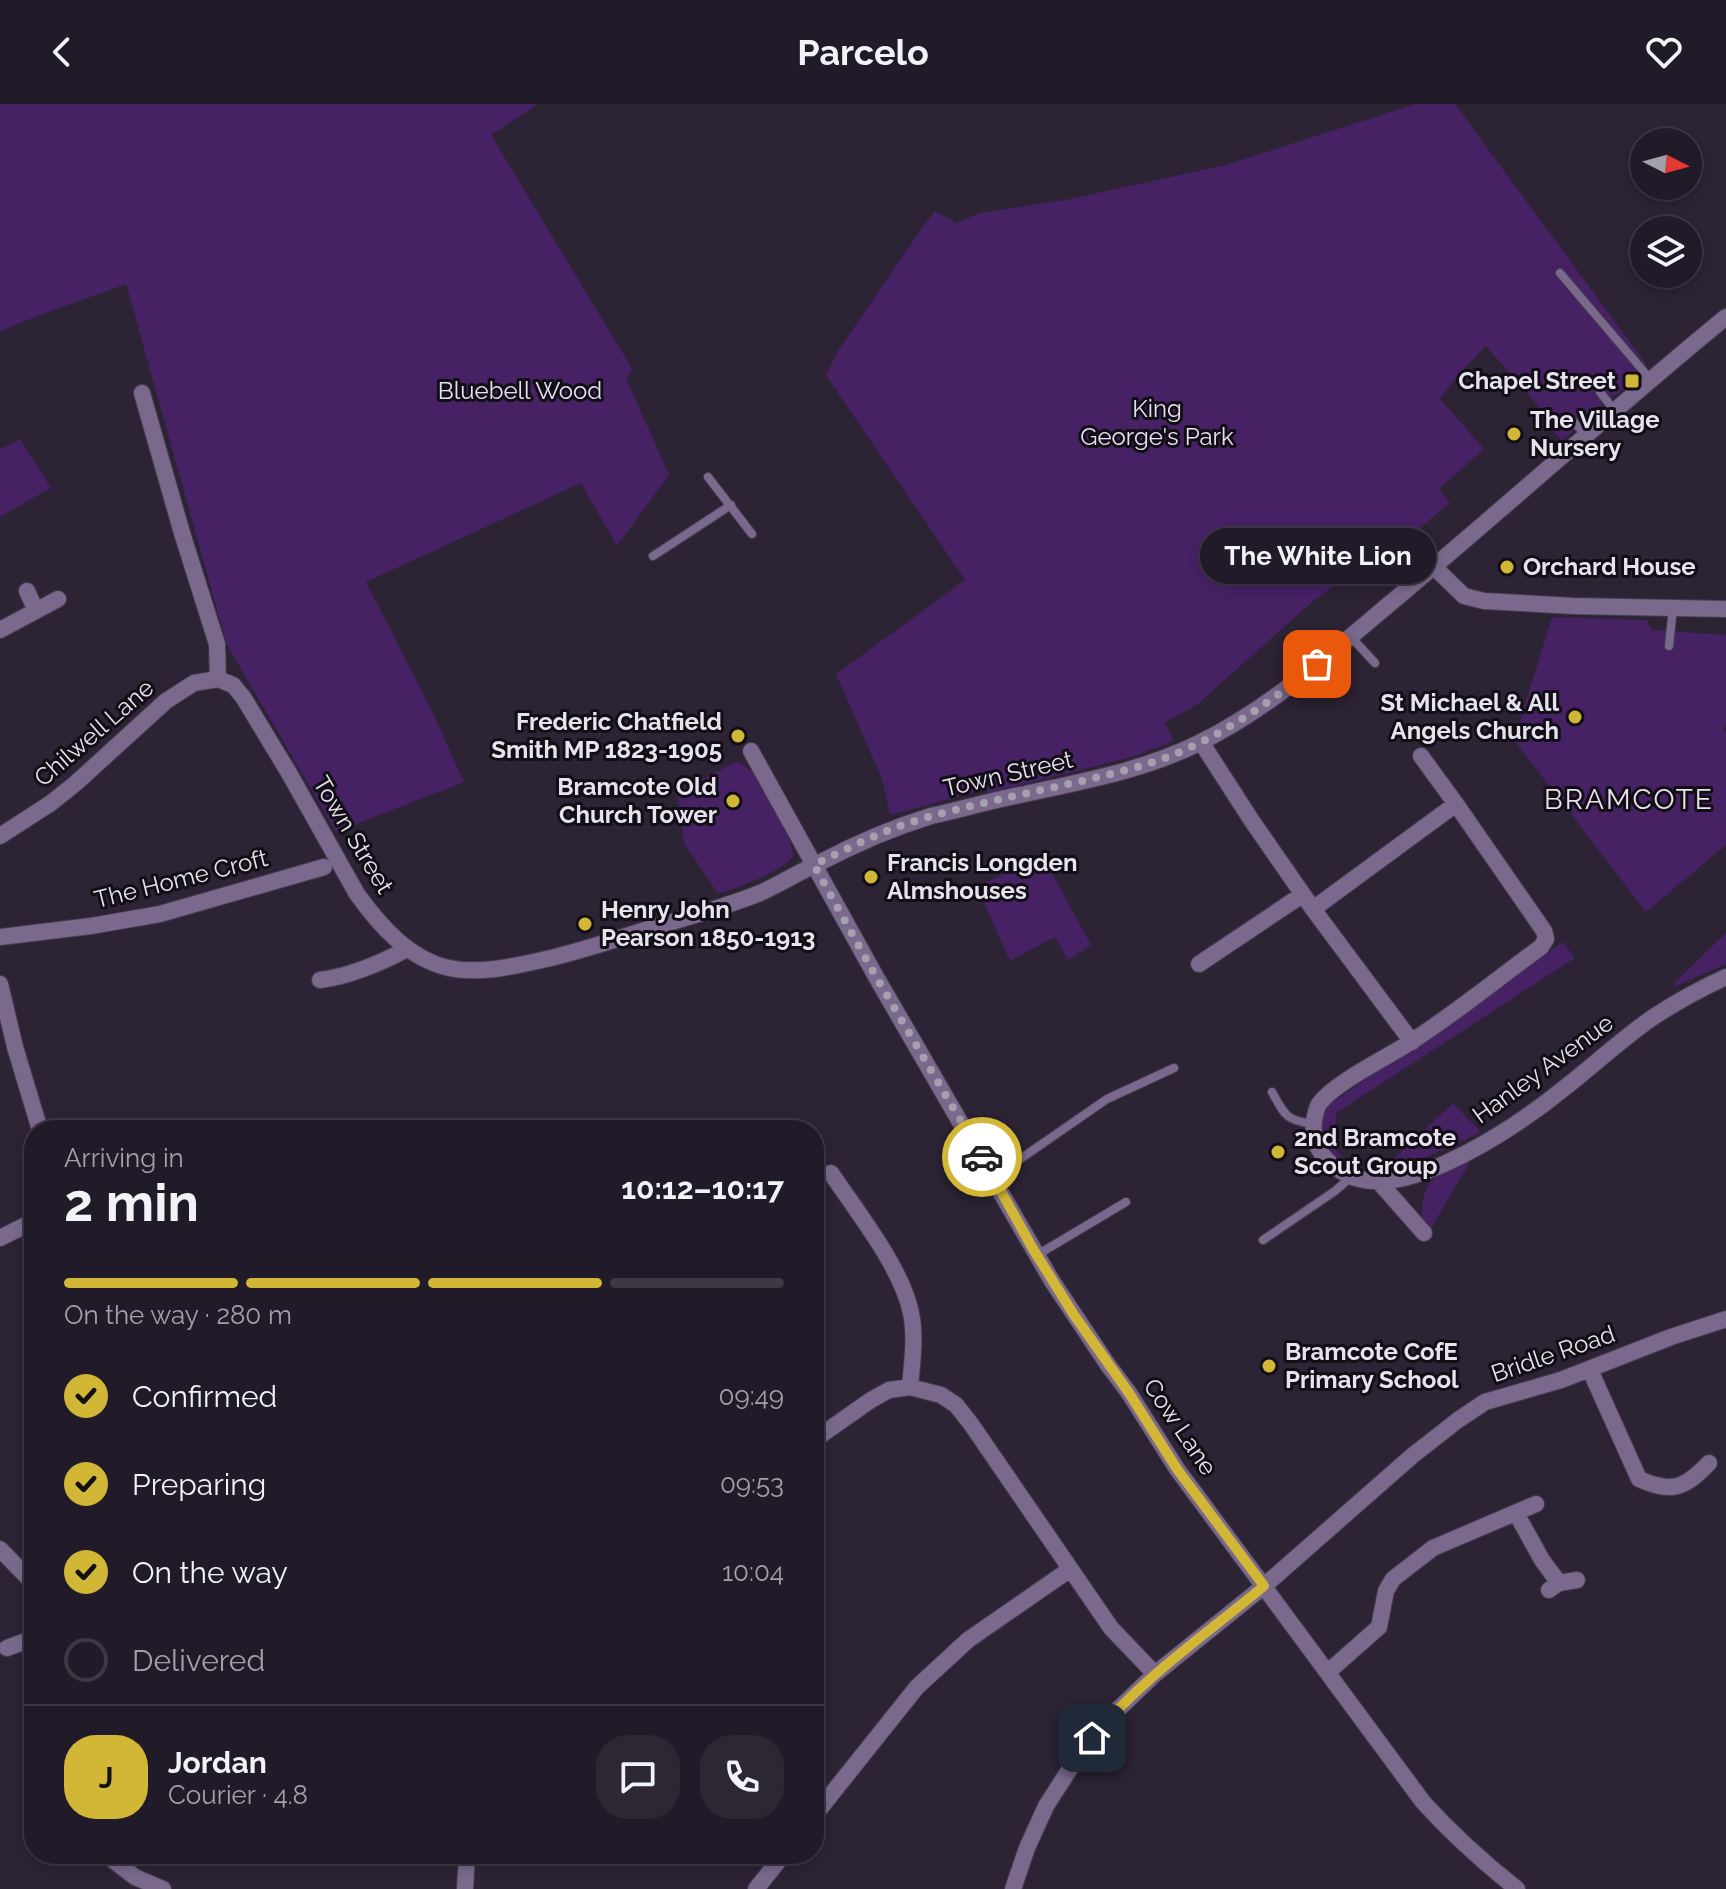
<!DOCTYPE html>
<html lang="en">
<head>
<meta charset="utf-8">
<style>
	:root { --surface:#211a28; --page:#2d2734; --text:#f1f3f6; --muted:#a2a1a8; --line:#3e3845; --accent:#d2b635 }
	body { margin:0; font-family:Raleway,sans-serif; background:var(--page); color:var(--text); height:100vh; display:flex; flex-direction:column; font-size:30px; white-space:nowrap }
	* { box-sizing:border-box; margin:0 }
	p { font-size:26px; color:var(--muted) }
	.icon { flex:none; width:44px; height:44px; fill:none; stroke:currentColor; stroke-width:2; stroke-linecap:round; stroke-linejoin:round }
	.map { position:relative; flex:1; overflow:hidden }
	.details { position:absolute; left:24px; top:1016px; width:800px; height:744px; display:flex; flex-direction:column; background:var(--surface); border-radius:32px; box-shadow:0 4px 12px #0003,0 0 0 2px var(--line) }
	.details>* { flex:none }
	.needle { width:52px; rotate:96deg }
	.controls { position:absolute; left:1630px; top:24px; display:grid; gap:16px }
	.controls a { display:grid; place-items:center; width:72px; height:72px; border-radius:50%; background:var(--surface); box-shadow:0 4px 12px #0003,0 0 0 2px var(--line); font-size:40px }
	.pin { position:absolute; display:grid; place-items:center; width:68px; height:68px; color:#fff; margin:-34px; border-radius:16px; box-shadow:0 4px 12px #0006 }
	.courier { position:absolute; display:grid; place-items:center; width:80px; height:80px; margin:-40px; border:6px solid #d2b635; border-radius:50%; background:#fff; color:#222; box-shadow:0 2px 10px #0007 }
	.bubble { position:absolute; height:56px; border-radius:28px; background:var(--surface); box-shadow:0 4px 12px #0003,0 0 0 2px var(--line); font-size:26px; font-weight:700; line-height:56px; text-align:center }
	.head em { font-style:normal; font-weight:700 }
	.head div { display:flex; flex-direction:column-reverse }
	.head { display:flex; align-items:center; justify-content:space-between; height:136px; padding:0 40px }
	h1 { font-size:52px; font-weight:700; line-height:60px }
	.bar { display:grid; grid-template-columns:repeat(4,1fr); gap:12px 8px; align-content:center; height:96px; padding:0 40px }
	.bar i { height:10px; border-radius:6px; background:var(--line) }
	.bar .on { background:var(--accent) }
	.bar p { grid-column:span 4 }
	.line { display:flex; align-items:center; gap:20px; padding:0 40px; border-top:2px solid var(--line) }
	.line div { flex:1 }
	.round { display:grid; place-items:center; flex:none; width:84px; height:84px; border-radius:32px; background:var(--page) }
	ol { padding:0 40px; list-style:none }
	li { display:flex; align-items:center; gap:24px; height:88px }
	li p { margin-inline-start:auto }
	li .icon { padding:8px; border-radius:50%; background:var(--accent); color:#111; stroke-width:4 }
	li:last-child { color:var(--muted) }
	li i { width:44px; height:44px; border:4px solid var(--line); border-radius:50% }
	header { display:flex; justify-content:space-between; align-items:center; height:104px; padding:0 40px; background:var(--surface); font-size:36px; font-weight:700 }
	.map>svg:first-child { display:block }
	.green { fill:#462164 }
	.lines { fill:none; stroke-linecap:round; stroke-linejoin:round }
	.service-casing { stroke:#463e4f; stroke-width:10 }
	.minor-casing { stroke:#463e4f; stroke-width:18 }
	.tertiary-casing { stroke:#463e4f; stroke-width:18 }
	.service { stroke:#7a698c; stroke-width:8 }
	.minor { stroke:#7a698c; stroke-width:16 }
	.tertiary { stroke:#7a698c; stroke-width:16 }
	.done { stroke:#a69fad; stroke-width:8; stroke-dasharray:0 14.4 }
	.route { stroke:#d2b635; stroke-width:10 }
	.poi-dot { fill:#d2b635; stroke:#120e16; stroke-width:3 }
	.labels { text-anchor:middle; stroke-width:6; stroke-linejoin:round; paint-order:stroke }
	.poi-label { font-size:24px; font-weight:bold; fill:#e8e2ee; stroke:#120e16; text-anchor:start }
	.park-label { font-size:24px; fill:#e9dff5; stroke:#120e16 }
	.street-label { font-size:24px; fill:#e8e2ee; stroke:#120e16 }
	.quarter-label { font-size:28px; letter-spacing:2px; fill:#e8e2ee; stroke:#120e16 }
</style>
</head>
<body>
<header><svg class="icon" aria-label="back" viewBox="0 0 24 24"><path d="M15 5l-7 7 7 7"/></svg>Parcelo<svg class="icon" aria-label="heart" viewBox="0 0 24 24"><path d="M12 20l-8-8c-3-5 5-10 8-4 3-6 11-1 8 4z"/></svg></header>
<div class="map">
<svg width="1726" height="1785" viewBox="0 0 1726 1785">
	<rect width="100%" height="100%" fill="#2c2335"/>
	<!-- green -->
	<path class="green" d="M0 0H538L491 31 633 266 626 274 669 371 617 442 581 379 366 478 430 603 464 678 336 728 227 541 126 180 19 219 0 228Z
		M1415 0H1455L1646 260 1636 269 1635 276 1607 297 1562 337 1537 308 1540 304 1486 242 1460 269 1440 295 1484 345 1439 385 1450 399 1410 432 1406 428 1311 499 1199 599 1165 619 1174 637 1132 653 988 689 986 685 890 711 882 675 836 570 965 476 826 271 838 247 924 121 935 107 956 119 980 109 1065 96 1226 61Z
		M20 335 51 384 0 413V345Z
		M1552 513 1646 516 1652 526 1726 531V620L1724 626 1726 628V741L1646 808 1514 636Z
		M738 657 754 669 790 736 794 751C781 770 740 781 718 790L684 739 677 688Z
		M1042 751 1091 841 1068 856 1055 833 1010 857 977 783Z
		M1726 829V860L1676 882 1674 879Z
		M1563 838 1575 854 1336 1009 1335 1045 1353 1063 1351 1065C1344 1060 1335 1056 1329 1049 1318 1036 1319 1013 1330 1000Z
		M1453 999 1479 1026V1029L1427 1053 1385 1063Z
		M1468 1055 1470 1058 1430 1126 1422 1115C1421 1074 1436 1072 1468 1055Z"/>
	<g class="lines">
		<!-- service casing -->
		<g class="service-casing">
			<path id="service" d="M1560 169 1651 276
				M1600 288 1614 306
				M1569 313 1586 331
				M708 373 752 430
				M653 452 731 401
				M1351 533 1375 559
				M1669 542 1673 504
				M1272 988C1285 1011 1285 1016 1313 1020
				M994 1073 1107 995 1174 964
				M1263 1136 1335 1087 1351 1073
				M1037 1151 1126 1098"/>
		</g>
		<!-- minor casing -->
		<g class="minor-casing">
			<path id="minor" d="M142 289 182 429 217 540 218 575
				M1434 463 1464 492 1484 497 1574 502 1726 505
				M27 487 36 507
				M0 526 58 495
				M1201 638 1252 717 1313 805
				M751 647 875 871 1052 1177 1108 1261 1129 1289 1177 1365 1423 1698C1452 1730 1483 1758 1517 1785
				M1421 652 1456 700
				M0 833 91 822 160 810 324 763
				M1199 860 1302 791
				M320 876C351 872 379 860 407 845
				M0 880 15 943 40 1026
				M1412 938 1313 805 1456 700 1544 827 1546 835 1541 843C1498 874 1455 910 1409 939 1386 954 1334 979 1319 1000 1316 1005 1315 1011 1314 1017 1311 1042 1324 1058 1346 1070 1376 1086 1415 1073 1444 1060 1488 1040 1529 1013 1567 982 1595 960 1622 935 1652 914 1676 898 1700 885 1726 873
				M831 1069C857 1108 902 1164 911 1209 916 1233 912 1259 910 1283
				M1379 1078 1424 1129
				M0 1134 34 1117
				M1590 1266 1639 1375C1672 1390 1685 1384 1709 1359
				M814 1336 871 1296 889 1286 910 1283 941 1291 956 1301 971 1320 1111 1524 1155 1570
				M1516 1409 1542 1456 1559 1479
				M0 1445 34 1480
				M1549 1486 1559 1479 1577 1476
				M7 1544 34 1534
				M1328 1568 1379 1523 1386 1487 1393 1475 1433 1444 1536 1400
				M814 1712 917 1583 968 1536 1069 1466
				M105 1750 135 1773 163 1785
				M465 1785 467 1750
				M756 1785 784 1750
				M1013 1785 1027 1744 1046 1702 1082 1646 1108 1615 1155 1570 1264 1482 1412 1352 1458 1316 1485 1298 1561 1276 1671 1233 1726 1215"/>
		</g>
		<!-- tertiary casing -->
		<g class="tertiary-casing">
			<path id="tertiary" d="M0 732 51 699 76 679 166 597 194 579 218 575 233 581 243 593 289 669 357 790C380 822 409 855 449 864 482 871 519 861 551 854 589 845 625 832 662 821 694 811 728 802 760 789 780 780 799 768 819 759 855 740 892 724 931 712 962 705 993 696 1025 690 1084 677 1145 666 1199 639 1274 602 1335 545 1399 492 1509 400 1615 304 1726 213"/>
		</g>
		<!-- service -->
		<use href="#service" class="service"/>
		<!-- minor -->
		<use href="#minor" class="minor"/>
		<!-- tertiary -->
		<use href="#tertiary" class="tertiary"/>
	</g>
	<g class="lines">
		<!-- done -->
		<path class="done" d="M982 1053 875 871 814 761C852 742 890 723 932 712 983 698 1035 688 1086 676 1115 669 1145 662 1173 651 1226 629 1274 596 1317 560"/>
		<!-- route -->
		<path class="route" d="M982 1053 1033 1145 1074 1211 1129 1289 1177 1365 1264 1482C1205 1531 1141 1575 1092 1634"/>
	</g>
	<!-- markers -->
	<g class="poi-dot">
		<rect x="1624" y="269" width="16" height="16" rx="4"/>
		<circle cx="1514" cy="330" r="8"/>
		<circle cx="1507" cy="463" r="8"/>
		<circle cx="1575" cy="613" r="8"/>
		<circle cx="738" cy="632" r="8"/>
		<circle cx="733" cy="697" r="8"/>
		<circle cx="871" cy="773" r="8"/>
		<circle cx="585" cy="820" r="8"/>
		<circle cx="1278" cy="1048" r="8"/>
		<circle cx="1269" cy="1262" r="8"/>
	</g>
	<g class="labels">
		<!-- poi labels -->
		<g class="poi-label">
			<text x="1616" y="285" text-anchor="end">Chapel Street</text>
			<text x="1530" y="324">The Village<tspan x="1530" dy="28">Nursery</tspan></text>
			<text x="1523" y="471">Orchard House</text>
			<text x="1559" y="607" text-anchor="end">St Michael &amp; All<tspan x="1559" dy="28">Angels Church</tspan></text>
			<text x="722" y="626" text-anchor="end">Frederic Chatfield<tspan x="722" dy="28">Smith MP 1823-1905</tspan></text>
			<text x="717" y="691" text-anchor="end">Bramcote Old<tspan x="717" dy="28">Church Tower</tspan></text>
			<text x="887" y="767">Francis Longden<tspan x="887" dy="28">Almshouses</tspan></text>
			<text x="601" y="814">Henry John<tspan x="601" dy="28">Pearson 1850-1913</tspan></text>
			<text x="1294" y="1042">2nd Bramcote<tspan x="1294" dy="28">Scout Group</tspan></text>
			<text x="1285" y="1256">Bramcote CofE<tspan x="1285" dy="28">Primary School</tspan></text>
		</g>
		<!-- park labels -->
		<g class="park-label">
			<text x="520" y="295">Bluebell Wood</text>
			<text x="1157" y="313">King<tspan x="1157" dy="28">George's Park</tspan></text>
		</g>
		<!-- street labels -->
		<g class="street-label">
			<text transform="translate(94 629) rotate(-41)" y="8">Chilwell Lane</text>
			<text transform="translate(1008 670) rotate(-13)" y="8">Town Street</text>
			<text transform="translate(353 731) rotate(59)" y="8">Town Street</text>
			<text transform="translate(181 775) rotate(-14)" y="8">The Home Croft</text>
			<text transform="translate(1543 965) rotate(-36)" y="8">Hanley Avenue</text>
			<text transform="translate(1553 1250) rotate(-19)" y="8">Bridle Road</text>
			<text transform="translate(1180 1323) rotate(56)" y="8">Cow Lane</text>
		</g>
		<!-- quarter labels -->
		<g class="quarter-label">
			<text x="1629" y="705">BRAMCOTE</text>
		</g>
	</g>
</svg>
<div class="controls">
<a><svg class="needle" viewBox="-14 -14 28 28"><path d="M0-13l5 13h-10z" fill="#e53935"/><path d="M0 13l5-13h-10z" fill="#a2a1a8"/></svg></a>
<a><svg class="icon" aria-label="layers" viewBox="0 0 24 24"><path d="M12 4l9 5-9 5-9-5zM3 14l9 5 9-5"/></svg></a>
</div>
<div class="pin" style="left:1317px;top:560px;background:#ea580c"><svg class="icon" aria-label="bag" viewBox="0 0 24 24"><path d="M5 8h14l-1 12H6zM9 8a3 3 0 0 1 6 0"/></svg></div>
<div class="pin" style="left:1092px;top:1634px;background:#1f2937"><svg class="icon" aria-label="home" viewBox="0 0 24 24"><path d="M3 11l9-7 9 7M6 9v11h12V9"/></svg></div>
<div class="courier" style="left:982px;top:1053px"><svg class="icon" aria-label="car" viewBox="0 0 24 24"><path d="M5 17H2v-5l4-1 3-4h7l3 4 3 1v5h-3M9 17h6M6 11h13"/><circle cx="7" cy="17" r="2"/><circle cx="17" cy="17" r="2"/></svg></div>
<div class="bubble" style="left:1200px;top:424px;width:236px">The White Lion</div>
<section class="details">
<div class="head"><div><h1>2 min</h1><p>Arriving in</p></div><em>10:12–10:17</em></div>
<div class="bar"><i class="on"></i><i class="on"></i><i class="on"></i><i></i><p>On the way · 280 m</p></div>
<ol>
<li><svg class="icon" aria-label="check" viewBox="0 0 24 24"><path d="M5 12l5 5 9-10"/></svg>Confirmed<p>09:49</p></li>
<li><svg class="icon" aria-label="check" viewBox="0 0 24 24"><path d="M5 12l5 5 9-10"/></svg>Preparing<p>09:53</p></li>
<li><svg class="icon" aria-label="check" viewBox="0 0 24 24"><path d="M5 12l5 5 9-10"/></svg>On the way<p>10:04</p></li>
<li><i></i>Delivered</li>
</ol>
<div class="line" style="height:144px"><b class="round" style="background:var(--accent);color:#111">J</b><div><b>Jordan</b><p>Courier · 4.8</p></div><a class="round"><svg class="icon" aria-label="chat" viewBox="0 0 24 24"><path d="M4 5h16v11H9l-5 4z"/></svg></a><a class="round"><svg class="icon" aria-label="phone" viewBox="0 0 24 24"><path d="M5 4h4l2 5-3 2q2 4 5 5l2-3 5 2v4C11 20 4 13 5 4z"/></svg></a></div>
</section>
</div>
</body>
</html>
